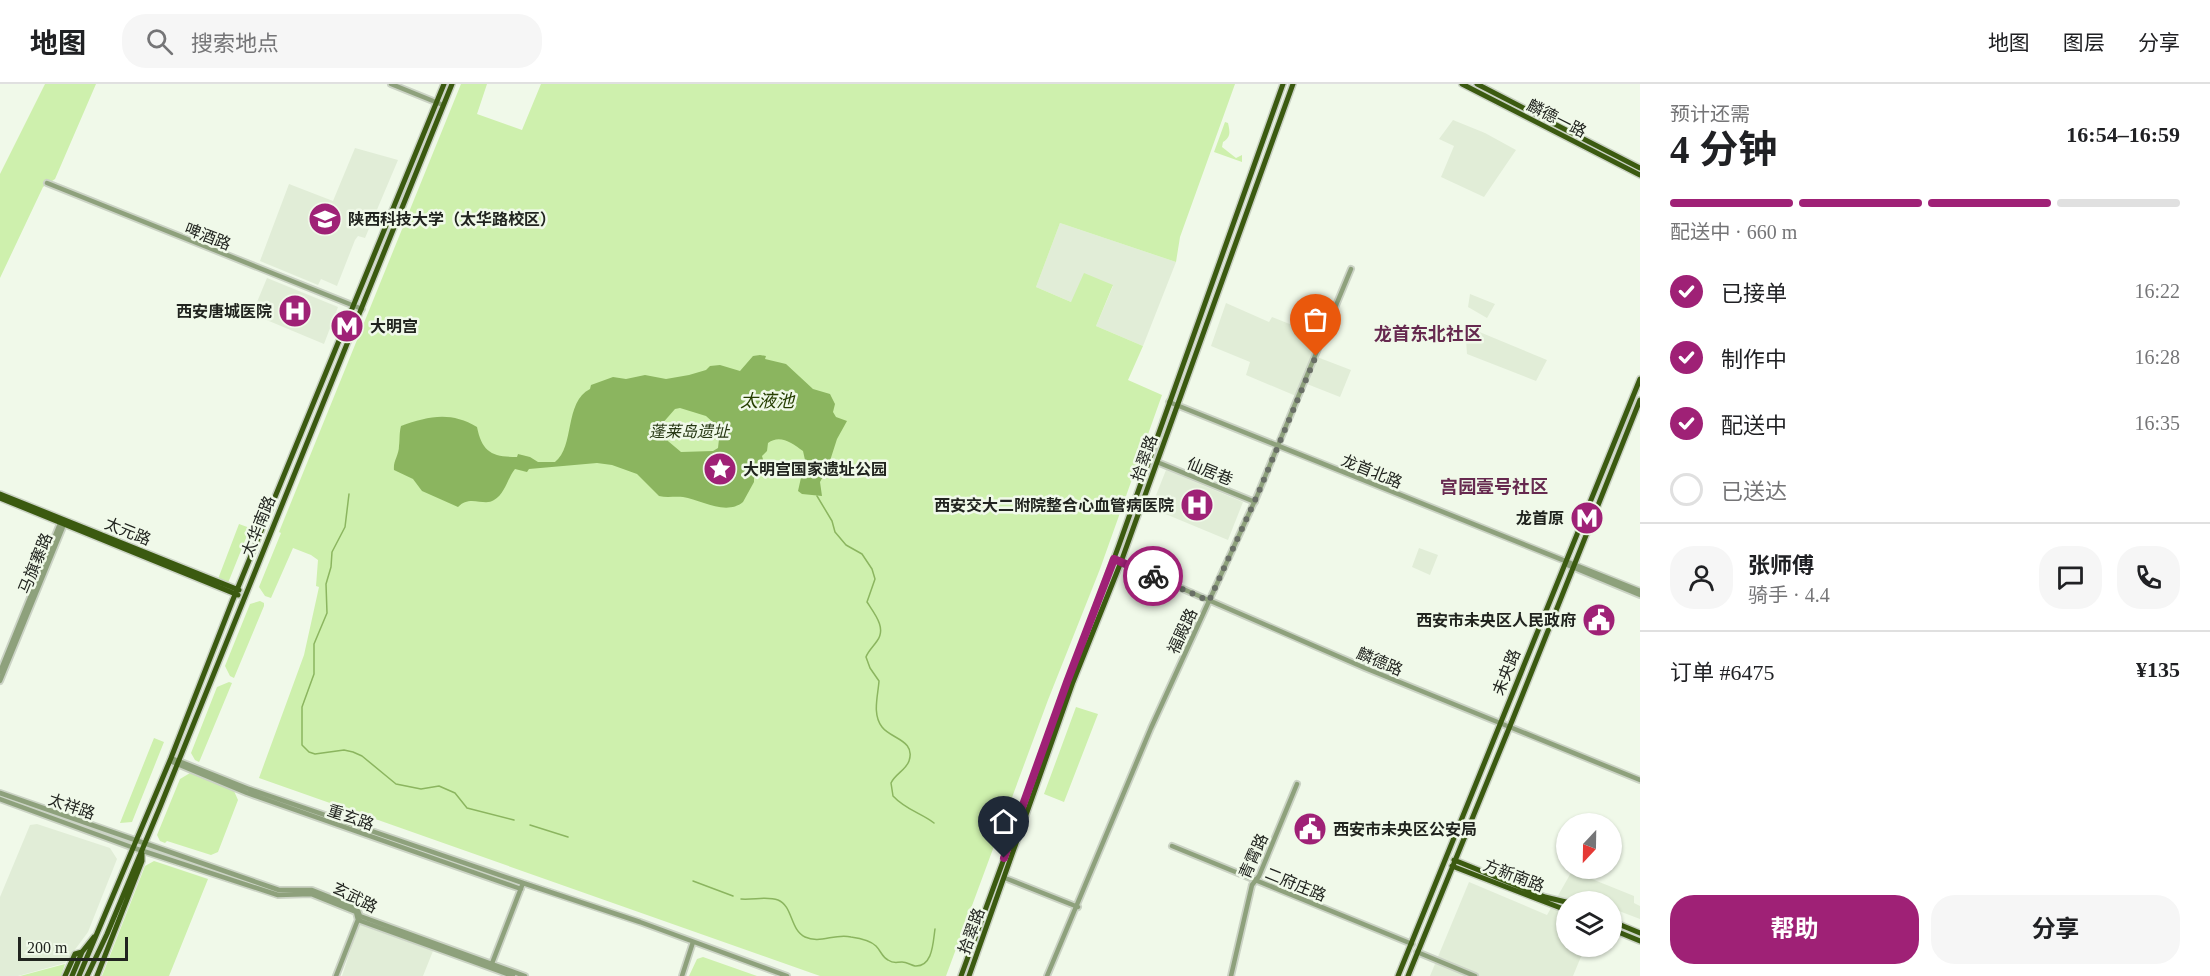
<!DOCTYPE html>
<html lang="zh">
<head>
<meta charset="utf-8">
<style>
	:root { --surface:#fff; --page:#f6f6f6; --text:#202124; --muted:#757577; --line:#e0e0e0; --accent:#9f2176 }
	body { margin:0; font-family:"Times New Roman","Noto Sans SC",serif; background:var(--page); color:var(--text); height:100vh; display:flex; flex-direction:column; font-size:22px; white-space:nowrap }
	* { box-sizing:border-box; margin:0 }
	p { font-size:20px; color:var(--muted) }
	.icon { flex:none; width:33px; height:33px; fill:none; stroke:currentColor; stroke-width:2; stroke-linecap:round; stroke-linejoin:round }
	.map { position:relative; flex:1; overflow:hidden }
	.panel { display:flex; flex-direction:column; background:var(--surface); width:570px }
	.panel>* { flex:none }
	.needle { width:39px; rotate:202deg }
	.controls { position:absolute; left:1556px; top:729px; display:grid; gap:12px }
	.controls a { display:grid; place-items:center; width:66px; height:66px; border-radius:50%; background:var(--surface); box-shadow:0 2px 4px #0004; font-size:30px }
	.scale { position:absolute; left:18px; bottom:15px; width:110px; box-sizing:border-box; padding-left:6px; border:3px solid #21241f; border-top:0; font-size:16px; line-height:21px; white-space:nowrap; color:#21241f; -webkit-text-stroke:4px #f0f9e9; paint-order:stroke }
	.pin { position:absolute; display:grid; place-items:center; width:51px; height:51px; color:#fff; margin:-62px -26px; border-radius:50% 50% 50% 0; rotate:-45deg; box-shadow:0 0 6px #0007 }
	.pin .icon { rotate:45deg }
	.courier { position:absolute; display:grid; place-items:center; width:60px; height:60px; margin:-30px; border:4px solid #9f2176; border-radius:50%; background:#fff; color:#222; box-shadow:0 2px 8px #0007 }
	.headline em { font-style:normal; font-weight:700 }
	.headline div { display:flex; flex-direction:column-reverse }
	.headline { display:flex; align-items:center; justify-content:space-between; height:102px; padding:0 30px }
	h1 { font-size:39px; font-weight:700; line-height:45px }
	.bar { display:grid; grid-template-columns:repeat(4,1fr); gap:9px 6px; align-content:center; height:72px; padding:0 30px }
	.bar i { height:8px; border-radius:4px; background:var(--line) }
	.bar .current { background:var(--accent) }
	.bar p { grid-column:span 4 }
	.line { display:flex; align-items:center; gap:15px; padding:0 30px; border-top:2px solid var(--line) }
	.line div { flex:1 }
	.round { display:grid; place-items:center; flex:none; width:63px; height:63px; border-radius:24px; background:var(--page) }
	ol { padding:0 30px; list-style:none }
	li { display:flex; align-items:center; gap:18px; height:66px }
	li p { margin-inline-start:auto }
	li .icon { padding:6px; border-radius:50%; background:var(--accent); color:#fff; stroke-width:4 }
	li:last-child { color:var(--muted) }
	li i { width:33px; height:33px; border:3px solid var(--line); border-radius:50% }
	.primary-button { display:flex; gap:12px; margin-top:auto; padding:12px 30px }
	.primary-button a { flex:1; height:69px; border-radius:24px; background:var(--accent); color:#fff; font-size:24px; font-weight:700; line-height:69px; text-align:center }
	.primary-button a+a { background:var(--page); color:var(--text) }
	header { display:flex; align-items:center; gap:36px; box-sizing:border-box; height:84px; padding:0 30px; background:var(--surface); border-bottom:2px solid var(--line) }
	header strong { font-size:28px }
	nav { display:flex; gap:33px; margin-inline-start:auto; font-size:21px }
	.search { width:420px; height:54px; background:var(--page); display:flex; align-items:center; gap:15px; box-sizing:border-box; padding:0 21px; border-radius:24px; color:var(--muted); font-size:22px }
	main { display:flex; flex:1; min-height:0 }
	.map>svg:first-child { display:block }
	.built { fill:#e1edd7 }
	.green { fill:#cef0ad }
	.water { fill:#8bb55f; fill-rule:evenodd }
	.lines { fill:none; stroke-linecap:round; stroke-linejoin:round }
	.stream { stroke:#8bb55f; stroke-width:1.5 }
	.minor-casing { stroke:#cbd3c5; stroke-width:8 }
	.major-casing { stroke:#cbd3c5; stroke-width:8 }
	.minor { stroke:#8ea17c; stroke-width:4.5 }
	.major { stroke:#3b5a10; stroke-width:5 }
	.done { stroke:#696f66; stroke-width:6; stroke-dasharray:0 10.8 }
	.route { stroke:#9f2176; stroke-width:8 }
	.labels { text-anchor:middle; stroke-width:5; stroke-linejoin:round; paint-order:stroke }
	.street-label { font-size:16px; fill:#21241f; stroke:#f0f9e9 }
	.poi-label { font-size:16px; font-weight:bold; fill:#21241f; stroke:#f0f9e9; text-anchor:start }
	.park-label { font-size:16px; font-style:italic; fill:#273814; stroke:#f0f9e9 }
	.neighbourhood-label { font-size:18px; font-weight:bold; fill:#66294f; stroke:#f0f9e9 }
	.water-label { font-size:18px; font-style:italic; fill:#253e00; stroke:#f0f9e9 }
</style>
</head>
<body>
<header>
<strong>地图</strong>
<div class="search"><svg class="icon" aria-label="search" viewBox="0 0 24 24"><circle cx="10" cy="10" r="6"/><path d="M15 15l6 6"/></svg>搜索地点</div>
<nav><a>地图</a><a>图层</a><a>分享</a></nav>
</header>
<main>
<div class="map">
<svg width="1640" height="892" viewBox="0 0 1640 892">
	<rect width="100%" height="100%" fill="#f0f9e9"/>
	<!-- built -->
	<path class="built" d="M1453 36 1485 49 1516 66 1484 113 1441 93 1454 62 1439 55Z
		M355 64 398 76 365 154 358 152 355 156 337 202 321 195 318 201 260 177 289 100 333 117Z
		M1060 139 1176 178 1143 262 1096 242 1113 202 1071 218 1036 203Z
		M267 194 338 223 324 260 252 230Z
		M1470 210 1495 220 1487 234 1468 223Z
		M1226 219 1269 238 1272 233 1320 252 1296 312 1246 291 1250 278 1211 262Z
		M1465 242 1547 276 1536 297 1467 270Z
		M1317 273 1351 286 1340 313 1307 300Z
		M1166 386 1243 418 1228 456 1151 424Z
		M1419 464 1438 471 1430 491 1412 483Z
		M37 740 110 764 117 775 88 848 65 879 18 892H0V813L30 741Z
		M1572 787 1634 812V819L1640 822V835L1611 824V818H1566V862L1585 863 1573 892H1430L1469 798 1547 831Z
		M359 840 433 867 423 892H342Z"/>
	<!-- green -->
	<path class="green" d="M45 0H96L55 95 43 103 0 194V90Z
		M461 0H487L477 30 522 46 541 0H1235L1180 153 1176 178 1060 139 1036 203 1071 218 1084 189 1113 201 1096 242 1143 262 1128 296 1162 311 1100 485 1048 616 946 892H820L259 694 304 571 319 503 316 502 318 476 311 471 293 464 271 514 265 512 259 503 281 449 279 448Z
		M1225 38 1228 39C1230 48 1231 53 1223 58L1222 63 1236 74 1242 71V78L1214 68Z
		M239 440 250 444 228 499 218 495Z
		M260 517 264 519V522L234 594 230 592 225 582 250 520Z
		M229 598 232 599 200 676 199 678 195 676 191 669 217 603Z
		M1076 623 1098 630 1064 718 1044 710Z
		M154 654 164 658 132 738 120 739Z
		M190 689 234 707 238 716 218 768 211 771 167 757 165 759 160 757 157 751 180 695Z
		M154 777 208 795 169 892H102L145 782Z
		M703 873 757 892H689L697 875Z
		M65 880 61 892H20Z"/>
	<!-- water -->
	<path class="water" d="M760 271 766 272 765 275 786 280 813 305 830 310 835 320 833 328 836 333 847 337 837 355 828 383 820 398 822 412 802 410 798 407 805 376 803 367C792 359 780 350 768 359L767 367 762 372 765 382 756 394H754V398L743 418C726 432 701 416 683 413 675 412 667 414 659 412L637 390 612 381 597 379 529 385 527 388 515 385C507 395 505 410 494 416 484 423 470 410 458 423L422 407 413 395 394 386C393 377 399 371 399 362 400 355 399 350 401 342 428 332 451 327 477 343 482 368 492 373 517 373L518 370 530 373 538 378H555C575 363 564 318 590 305L591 301 613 293 626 295 645 291 666 295 689 291 706 286 710 282 720 281 740 287 753 272ZM680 324 706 332 716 341 720 340 722 344 720 346 718 364 713 367 681 368 662 352 661 341 675 325Z"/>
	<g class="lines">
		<!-- stream -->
		<path class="stream" d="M349 410 345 443 332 468 331 483 326 500 327 529 314 560V590L302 623V661L309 668 315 670 344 666 353 668 362 672 396 700 421 705 439 702 455 709 467 724 514 736
			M817 412 832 437 835 448 846 461 862 470 872 485 875 495 867 518C874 529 887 544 877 557 873 563 868 567 866 573L870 584 879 597C878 612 872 630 882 643 891 655 916 656 909 677 906 686 895 690 891 699L893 712C906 726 921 729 934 739
			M530 741 568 753
			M693 797 733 812
			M741 815C754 816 767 812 778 816 793 822 790 846 805 853 820 860 835 849 851 853 858 854 871 857 876 862 881 867 882 873 888 876 894 880 896 878 902 878 906 878 911 881 915 882 933 883 933 858 935 845"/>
		<!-- minor casing -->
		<g class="minor-casing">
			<path id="minor" d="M391 0 443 21
				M47 99 362 225
				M1169 318 1640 507
				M1157 378 1255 418
				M1114 475 1365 584 1640 696
				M1565 480 1640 511
				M0 588 61 437
				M0 597 65 438
				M171 674 249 705 523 799 491 882
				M170 677 247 709 521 805
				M0 709 279 806H312L357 824 360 832 525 892
				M0 715 134 764 278 811 311 810 356 828 358 836 513 892
				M1172 762 1412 860
				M1005 794 1078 823
				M523 799 640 838 787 892
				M1417 868 1475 892
				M336 892 359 833
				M682 892 693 858
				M1047 892 1151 644 1257 412 1351 185
				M1231 892 1252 801 1259 792 1297 700"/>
		</g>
		<!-- major casing -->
		<g class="major-casing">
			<path id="major" d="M1462 0 1640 91
				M1477 0 1640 84
				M0 410 239 506
				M0 414 238 511
				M1454 776 1545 813 1566 818
				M1452 782 1566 826
				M1611 837 1640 849
				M1611 845 1640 857
				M65 892 75 870 82 868
				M72 892 82 868 94 853
				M79 892 171 674 232 518 444 0
				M87 892 107 850 160 723 452 0
				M97 892 142 777V770
				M961 892 1119 461 1283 0
				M969 892 1073 598 1121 478 1293 0
				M1398 892 1640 295
				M1408 892 1512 637 1640 316"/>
		</g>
		<!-- minor -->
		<use href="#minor" class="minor"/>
		<!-- major -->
		<use href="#major" class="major"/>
	</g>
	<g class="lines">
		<!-- done -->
		<path class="done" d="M1153 492 1209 517 1257 412 1316 272"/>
		<!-- route -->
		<path class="route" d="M1004 774 1067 598 1114 475 1153 492"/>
	</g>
	<!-- icons -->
	<defs>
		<g id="university-disc" transform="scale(1.725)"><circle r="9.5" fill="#9f2176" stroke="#f0f9e9"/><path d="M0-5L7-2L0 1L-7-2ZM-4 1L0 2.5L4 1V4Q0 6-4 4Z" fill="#fff"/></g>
		<g id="hospital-disc" transform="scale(1.725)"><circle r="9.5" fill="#9f2176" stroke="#f0f9e9"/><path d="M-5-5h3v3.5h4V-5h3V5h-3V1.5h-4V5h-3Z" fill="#fff"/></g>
		<g id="metro-disc" transform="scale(1.725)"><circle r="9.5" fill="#9f2176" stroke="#f0f9e9"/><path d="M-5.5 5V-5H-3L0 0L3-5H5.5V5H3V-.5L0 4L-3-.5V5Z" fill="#fff"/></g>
		<g id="sight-disc" transform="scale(1.725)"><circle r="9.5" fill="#9f2176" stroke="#f0f9e9"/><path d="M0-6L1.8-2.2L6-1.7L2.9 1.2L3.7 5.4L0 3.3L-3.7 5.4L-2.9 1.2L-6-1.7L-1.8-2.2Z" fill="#fff"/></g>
		<g id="civic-disc" transform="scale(1.725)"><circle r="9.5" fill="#9f2176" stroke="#f0f9e9"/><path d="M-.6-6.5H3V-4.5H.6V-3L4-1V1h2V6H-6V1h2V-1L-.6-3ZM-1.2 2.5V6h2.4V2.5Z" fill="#fff"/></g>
	</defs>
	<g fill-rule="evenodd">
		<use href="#university-disc" x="325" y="135"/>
		<use href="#hospital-disc" x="295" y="227"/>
		<use href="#metro-disc" x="347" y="242"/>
		<use href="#sight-disc" x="720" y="385"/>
		<use href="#hospital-disc" x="1197" y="421"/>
		<use href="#metro-disc" x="1587" y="434"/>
		<use href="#civic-disc" x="1599" y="536"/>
		<use href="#civic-disc" x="1310" y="745"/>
	</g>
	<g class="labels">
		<!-- street labels -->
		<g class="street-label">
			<text transform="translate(1557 34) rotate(27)" y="6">麟德一路</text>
			<text transform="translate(208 152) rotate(21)" y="6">啤酒路</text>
			<text transform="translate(1144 374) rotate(-71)" y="6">拾翠路</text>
			<text transform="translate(1210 387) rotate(22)" y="6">仙居巷</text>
			<text transform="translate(1372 387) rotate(22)" y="6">龙首北路</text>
			<text transform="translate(258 442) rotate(-68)" y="6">太华南路</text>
			<text transform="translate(128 447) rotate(22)" y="6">太元路</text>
			<text transform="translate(35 479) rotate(-68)" y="6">马旗寨路</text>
			<text transform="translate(1182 547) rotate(-65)" y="6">福殿路</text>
			<text transform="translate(1380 577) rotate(23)" y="6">麟德路</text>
			<text transform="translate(1506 588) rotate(-68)" y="6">未央路</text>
			<text transform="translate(72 722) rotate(19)" y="6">太祥路</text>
			<text transform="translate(351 733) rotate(19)" y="6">重玄路</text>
			<text transform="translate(1253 772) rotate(-66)" y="6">青霄路</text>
			<text transform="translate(1514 791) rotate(21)" y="6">方新南路</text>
			<text transform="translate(1296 800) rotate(22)" y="6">二府庄路</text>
			<text transform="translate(355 813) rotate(27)" y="6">玄武路</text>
			<text transform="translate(971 847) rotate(-70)" y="6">拾翠路</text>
		</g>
		<!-- poi labels -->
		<g class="poi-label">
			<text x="348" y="141">陕西科技大学（太华路校区）</text>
			<text x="272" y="233" text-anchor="end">西安唐城医院</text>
			<text x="370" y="248">大明宫</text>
			<text x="743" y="391">大明宫国家遗址公园</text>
			<text x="1174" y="427" text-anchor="end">西安交大二附院整合心血管病医院</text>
			<text x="1564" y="440" text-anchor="end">龙首原</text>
			<text x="1576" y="542" text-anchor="end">西安市未央区人民政府</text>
			<text x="1333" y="751">西安市未央区公安局</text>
		</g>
		<!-- park labels -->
		<g class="park-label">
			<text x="689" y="353">蓬莱岛遗址</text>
		</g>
		<!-- neighbourhood labels -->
		<g class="neighbourhood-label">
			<text x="1428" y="256">龙首东北社区</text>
			<text x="1494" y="409">宫园壹号社区</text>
		</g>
		<!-- water labels -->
		<g class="water-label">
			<text x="767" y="323">太液池</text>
		</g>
	</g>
</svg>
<div class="controls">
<a><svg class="needle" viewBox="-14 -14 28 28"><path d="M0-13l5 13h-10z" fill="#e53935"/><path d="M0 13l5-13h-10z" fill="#757577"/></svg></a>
<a><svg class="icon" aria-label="layers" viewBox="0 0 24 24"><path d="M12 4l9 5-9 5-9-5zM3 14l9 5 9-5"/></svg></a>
</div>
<div class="scale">200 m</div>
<div class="pin" style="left:1316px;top:272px;background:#ea580c"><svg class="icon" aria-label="bag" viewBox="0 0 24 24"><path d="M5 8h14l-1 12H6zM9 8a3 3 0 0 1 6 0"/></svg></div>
<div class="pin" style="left:1004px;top:774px;background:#1f2937"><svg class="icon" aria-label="home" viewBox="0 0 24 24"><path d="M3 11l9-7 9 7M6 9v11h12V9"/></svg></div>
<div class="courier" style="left:1153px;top:492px"><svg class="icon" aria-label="bike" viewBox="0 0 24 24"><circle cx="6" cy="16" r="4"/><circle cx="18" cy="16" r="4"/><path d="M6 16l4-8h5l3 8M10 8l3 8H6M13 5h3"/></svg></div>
</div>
<section class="panel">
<div class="headline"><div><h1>4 分钟</h1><p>预计还需</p></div><em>16:54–16:59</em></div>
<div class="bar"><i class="current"></i><i class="current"></i><i class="current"></i><i></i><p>配送中 · 660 m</p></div>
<ol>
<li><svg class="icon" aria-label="check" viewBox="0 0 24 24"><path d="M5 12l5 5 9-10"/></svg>已接单<p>16:22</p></li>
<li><svg class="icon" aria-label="check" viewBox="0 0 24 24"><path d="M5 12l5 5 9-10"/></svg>制作中<p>16:28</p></li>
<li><svg class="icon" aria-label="check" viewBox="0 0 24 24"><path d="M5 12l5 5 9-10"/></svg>配送中<p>16:35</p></li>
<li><i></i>已送达</li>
</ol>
<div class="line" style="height:108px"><a class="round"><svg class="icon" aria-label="person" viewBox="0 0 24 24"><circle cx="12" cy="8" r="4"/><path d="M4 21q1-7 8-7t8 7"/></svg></a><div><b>张师傅</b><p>骑手 · 4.4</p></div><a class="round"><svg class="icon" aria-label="chat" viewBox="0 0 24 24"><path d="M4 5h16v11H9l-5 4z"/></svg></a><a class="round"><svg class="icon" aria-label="phone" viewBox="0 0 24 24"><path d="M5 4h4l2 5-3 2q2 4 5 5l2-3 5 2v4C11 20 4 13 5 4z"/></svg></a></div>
<div class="line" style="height:78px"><div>订单 #6475</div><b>¥135</b></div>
<div class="primary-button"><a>帮助</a><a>分享</a></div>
</section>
</main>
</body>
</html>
